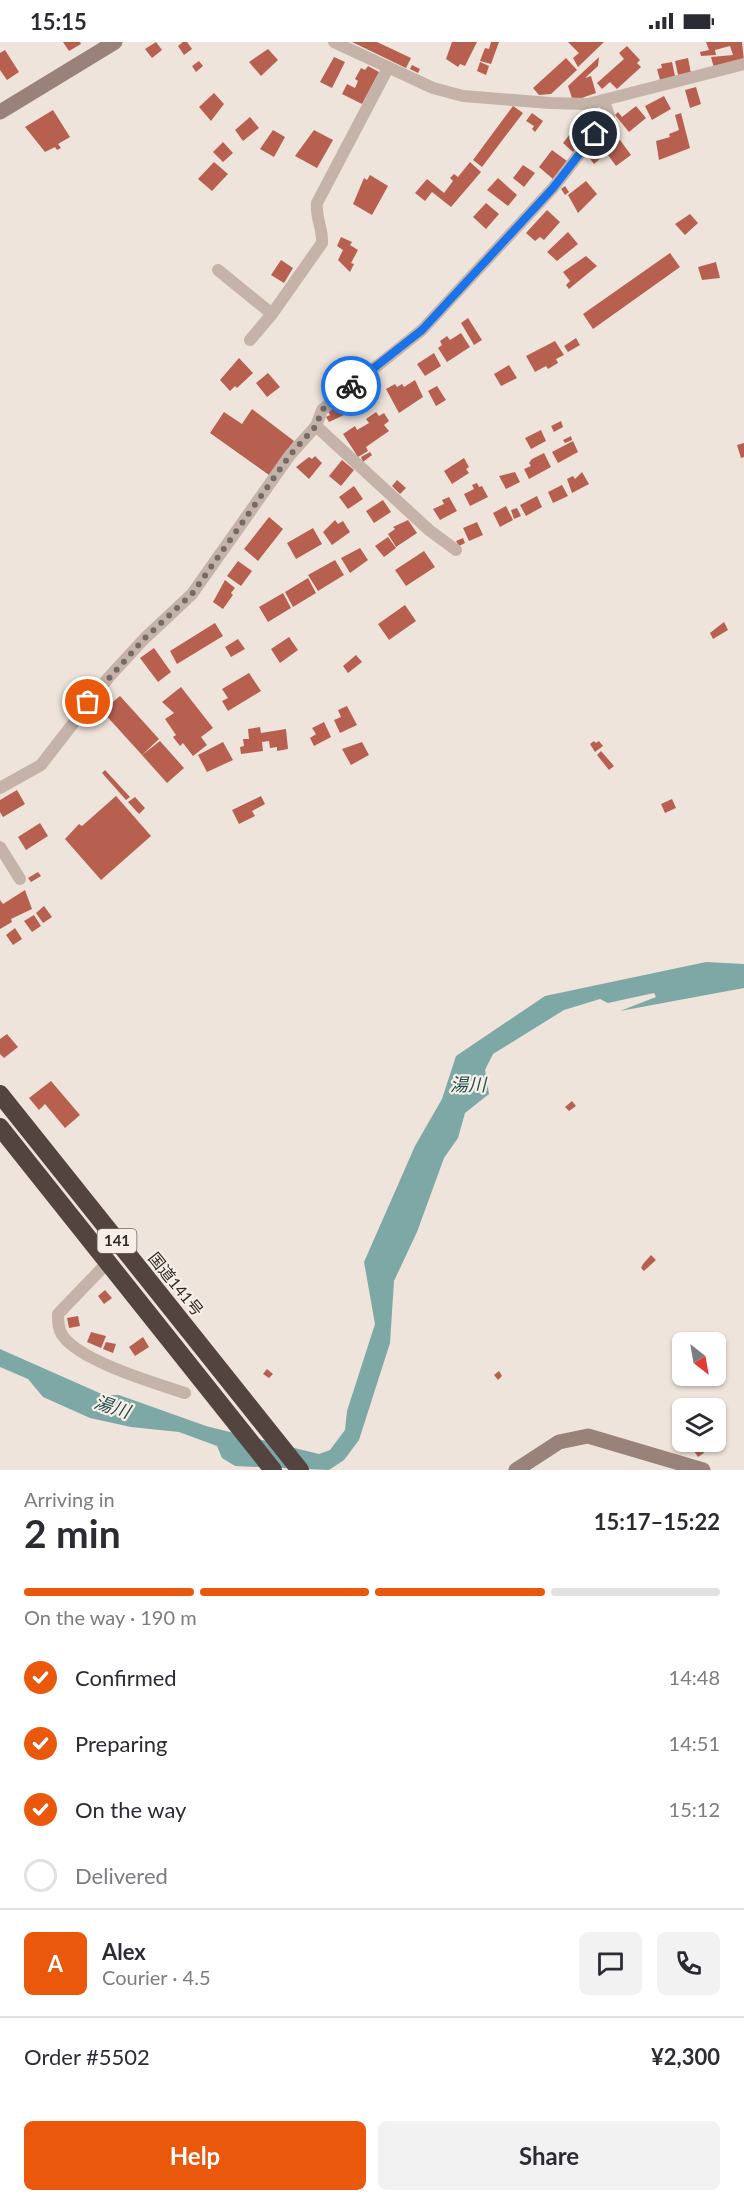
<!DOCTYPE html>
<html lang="en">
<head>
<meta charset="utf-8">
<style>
	:root { --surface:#fff; --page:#f2f2f3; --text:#2b2b33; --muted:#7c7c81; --line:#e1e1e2; --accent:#ea580c }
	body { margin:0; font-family:Lato,"Noto Sans JP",sans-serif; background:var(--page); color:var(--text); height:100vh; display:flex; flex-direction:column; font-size:22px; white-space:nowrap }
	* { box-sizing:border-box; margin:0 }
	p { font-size:20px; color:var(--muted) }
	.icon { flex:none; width:33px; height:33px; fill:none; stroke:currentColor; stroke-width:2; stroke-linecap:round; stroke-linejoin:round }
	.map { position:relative; height:1428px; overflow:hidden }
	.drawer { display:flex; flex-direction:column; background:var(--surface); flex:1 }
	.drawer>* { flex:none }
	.needle { width:39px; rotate:149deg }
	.buttons { position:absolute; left:672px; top:1290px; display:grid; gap:12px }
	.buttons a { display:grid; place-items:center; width:54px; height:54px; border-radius:9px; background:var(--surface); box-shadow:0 2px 4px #0004; font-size:30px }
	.pin { position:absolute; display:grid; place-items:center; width:51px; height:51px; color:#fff; margin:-26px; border:3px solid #fff; border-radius:50%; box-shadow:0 2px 6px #0007 }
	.courier { position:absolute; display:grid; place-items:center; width:60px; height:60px; margin:-30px; border:4px solid #1a73e8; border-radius:50%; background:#fff; color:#222; box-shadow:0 2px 8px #0007 }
	.overview em { font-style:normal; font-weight:700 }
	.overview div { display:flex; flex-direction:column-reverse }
	.overview { display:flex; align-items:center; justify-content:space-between; height:102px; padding:0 24px }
	h1 { font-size:39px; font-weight:700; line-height:45px }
	.bar { display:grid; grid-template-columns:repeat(4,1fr); gap:9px 6px; align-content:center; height:72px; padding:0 24px }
	.bar i { height:8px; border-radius:4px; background:var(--line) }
	.bar .on { background:var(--accent) }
	.bar p { grid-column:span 4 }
	.line { display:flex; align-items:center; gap:15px; padding:0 24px; border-top:2px solid var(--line) }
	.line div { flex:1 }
	.round { display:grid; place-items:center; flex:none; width:63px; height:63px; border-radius:9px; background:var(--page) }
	ol { padding:0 24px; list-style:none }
	li { display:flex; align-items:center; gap:18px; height:66px }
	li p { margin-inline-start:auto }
	li .icon { padding:6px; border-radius:50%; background:var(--accent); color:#fff; stroke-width:4 }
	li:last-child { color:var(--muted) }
	li i { width:33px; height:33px; border:3px solid var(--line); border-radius:50% }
	.action { display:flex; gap:12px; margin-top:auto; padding:12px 24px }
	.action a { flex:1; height:69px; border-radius:9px; background:var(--accent); color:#fff; font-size:24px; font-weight:700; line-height:69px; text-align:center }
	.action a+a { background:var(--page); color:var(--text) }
	.status { display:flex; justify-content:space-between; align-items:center; height:42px; padding:0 30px; background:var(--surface); direction:ltr }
	.status svg { height:16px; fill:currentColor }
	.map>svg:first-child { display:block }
	.water { fill:#7ea8a6 }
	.building { fill:#b76050 }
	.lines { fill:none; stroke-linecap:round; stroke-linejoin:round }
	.street { stroke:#c5b3a9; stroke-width:12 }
	.secondary { stroke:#98827a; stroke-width:15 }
	.highway { stroke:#534440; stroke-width:18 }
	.done { stroke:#746b67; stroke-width:6; stroke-dasharray:0 10.8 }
	.route { stroke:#1a73e8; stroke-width:8 }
	.labels { text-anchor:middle; stroke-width:4.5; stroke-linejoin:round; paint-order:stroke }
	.shield { fill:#f7eee7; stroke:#6e6561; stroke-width:1.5 }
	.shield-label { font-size:15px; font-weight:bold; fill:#332a28 }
	.street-label { font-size:16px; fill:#332a28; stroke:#f7eee7 }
	.water-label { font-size:18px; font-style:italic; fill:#224f4e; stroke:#f7eee7 }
</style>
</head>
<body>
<div class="status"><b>15:15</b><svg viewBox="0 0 49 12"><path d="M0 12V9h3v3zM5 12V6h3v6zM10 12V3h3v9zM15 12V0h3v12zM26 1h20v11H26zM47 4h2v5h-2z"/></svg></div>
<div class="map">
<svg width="744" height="1428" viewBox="0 0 744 1428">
	<rect width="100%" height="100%" fill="#eee4db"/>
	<!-- water -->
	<path class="water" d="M706 920 744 922V946L620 969 656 955 654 951 608 961 600 957 564 968 493 1012 485 1028 489 1052 465 1071 458 1096 444 1116 417 1190 394 1239 390 1301 359 1398 344 1418 329 1428 235 1424 222 1416 217 1404 179 1390 131 1385 90 1376 43 1355 28 1337 0 1325V1307L104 1353H119L206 1384 319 1412 330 1408 345 1388 347 1369 375 1282 364 1220 415 1104 442 1057 456 1014 545 954Z"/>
	<!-- building -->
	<path class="building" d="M63 0H80L81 2 69 9Z
		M156 0 162 8 152 16 145 7Z
		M183 0H187L192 7 184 13 178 4Z
		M352 0H377L411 16 406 26Z
		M452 0H477L465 24 460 22 458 25 446 17Z
		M491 0H499L491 22 480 19 485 6 489 7Z
		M568 0H604L578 25 573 16 579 11Z
		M706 0H742L744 19 714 26 711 15 733 13 730 4 715 8 716 13 701 14 700 10 709 8Z
		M627 4 640 18 637 21 641 25 617 47 610 40 602 47 597 41 624 17 619 11Z
		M268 7 278 18 261 34 249 20Z
		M5 8 19 30 7 38 0 28V11Z
		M334 15 345 20 332 46 320 40Z
		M599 15 598 24 585 36 591 34 596 51 573 59 568 44Z
		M566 16 577 28 551 52 539 53 533 46Z
		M688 16 691 31 678 33 675 19Z
		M199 19 203 24 196 30 192 24Z
		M480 20 489 24 486 33 477 29Z
		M672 20 675 34 660 38 657 27 662 26 661 22Z
		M412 23 420 27 418 31 410 27Z
		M368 24 379 30 362 62 342 52 347 42 355 46 358 39 355 37 361 26 365 28Z
		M696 45 701 62 690 66 685 48Z
		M214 51 224 62 211 79 199 65Z
		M664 54 671 67 652 78 645 64Z
		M513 64 523 71 482 125 473 118Z
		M636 64 646 76 629 90 615 73 618 70 622 75Z
		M53 68 70 95 58 102 61 106 57 108 55 105 45 110 25 85Z
		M532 71 543 79 535 90 532 87 534 84 526 79Z
		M681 71 690 106 659 118 656 99 670 95 669 92 679 88 675 73Z
		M589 73 598 80 586 95 574 85 580 77 584 80Z
		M250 75 259 86 243 99 235 88Z
		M574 87 585 96 573 110 563 101Z
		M273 88 285 95 274 115 260 107Z
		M314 88 333 98 317 126 295 114Z
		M620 98 631 113 616 124 605 109Z
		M223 100 233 111 223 120 213 110Z
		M596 107 602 115 594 122 588 114Z
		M552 108 567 119 553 137 539 125Z
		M214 120 228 132 212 149 198 137Z
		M470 120 481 130 451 165 432 150 425 159 415 151 427 137 444 151 453 139 450 136 454 132 458 135Z
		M523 123 535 131 524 145 513 136Z
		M370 133 388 144 372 173 353 162 364 136 367 138Z
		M498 136 517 153 508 164 487 148Z
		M586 139 597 152 578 171 568 153Z
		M565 144 569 150 565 153 561 147Z
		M486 161 499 172 486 187 473 175Z
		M547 168 560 180 544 198 540 195 535 199 526 191Z
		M690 172 698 181 685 193 675 182Z
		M568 190 578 202 557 219 547 210Z
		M341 195 352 200 350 203 358 208 351 221 354 222 350 230 338 218 343 208 337 204Z
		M670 211 680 225 593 287 583 272Z
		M586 214 597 224 569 247 566 243 570 239 563 230Z
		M281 218 293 226 284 241 271 233Z
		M716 220 720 236 702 238 698 225Z
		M468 276 482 298 474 303 461 281Z
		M461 291 470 305 447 320 438 306 442 303 440 299 447 294 450 298Z
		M576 296 580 303 568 310 564 304Z
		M555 299 564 313 556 317 558 321 548 327 546 324 535 330 526 314Z
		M434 311 441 324 425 334 417 322Z
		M239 316 253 331 237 346 235 344 230 349 220 338Z
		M509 323 517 336 501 344 494 332Z
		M268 331 280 345 267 355 256 341Z
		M415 338 423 355 399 371 386 347 395 342 397 345 402 342 404 345Z
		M437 344 446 358 436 364 428 349Z
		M337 363 344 373 329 380 326 375 330 373 328 369Z
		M252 367 294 399 269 433 210 391 224 370 242 382Z
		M376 370 379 374 384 371 389 379 384 383 389 389 366 405 368 409 358 415 343 392 355 384 357 388 369 381 366 377Z
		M561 379 563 385 554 390 551 384Z
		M541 388 546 399 531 407 525 396Z
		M571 394 572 398 565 401 563 398Z
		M573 399 578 410 558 421 552 410Z
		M744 401V415L741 416 737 403Z
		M370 410 372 413 363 420 361 415Z
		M544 411 551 425 529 437 524 427 531 424 529 421 532 417Z
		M315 414 322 421 309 437 296 425 309 415 312 417Z
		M464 416 469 425 466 427 469 431 452 442 444 429Z
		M342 418 354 428 341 444 329 434Z
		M515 430 520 440 506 447 499 434Z
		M582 430 589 442 572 451 567 437 573 434 575 437Z
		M397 438 406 446 400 452 392 444Z
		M477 441 479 445 482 444 488 455 470 464 464 452 474 447 472 443Z
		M562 443 568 454 553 461 548 450Z
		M354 444 363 457 348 467 339 455Z
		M537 454 542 465 526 474 520 463Z
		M449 455 457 469 440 478 433 467 444 462 442 458Z
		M383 458 391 470 374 481 366 469Z
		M506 464 513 478 500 485 493 471Z
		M517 466 521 474 514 477 511 468Z
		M269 475 283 487 258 519 244 507Z
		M335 478 338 482 343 479 350 490 332 503 323 490Z
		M408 478 417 491 396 505 388 492 395 487 393 485Z
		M477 480 483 493 469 499 463 486Z
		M313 486 322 502 296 517 287 501Z
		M388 495 396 506 384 515 375 504Z
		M463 496 465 501 459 504 456 499Z
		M360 506 368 518 350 531 341 516Z
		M424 509 435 525 406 544 395 528Z
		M335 518 344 533 318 549 308 533Z
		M238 519 252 529 241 544 227 534Z
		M308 536 316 551 293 565 285 550Z
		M225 538 235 546 231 551 233 553 223 567 213 560Z
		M283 551 291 566 268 580 259 565Z
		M405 563 416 579 389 598 378 582Z
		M724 580 728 588 713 597 710 591Z
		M215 581 223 594 177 622 170 609Z
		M289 595 298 608 280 621 271 607Z
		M238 597 245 607 231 615 225 605Z
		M154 606 171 630 158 640 140 616Z
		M356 613 362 620 348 631 343 624Z
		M249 631 261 649 228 669 222 659 228 656 222 647Z
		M181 645 213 686 201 695 207 703 193 714 183 701 180 704 173 695 176 693 165 677 174 671 162 660Z
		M120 654 159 697 142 713 102 669Z
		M347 664 357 683 340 691 334 678 341 675 338 668Z
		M324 680 331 695 314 704 310 696 316 692 312 686Z
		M260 685 261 691 286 687 288 707 277 709V705L270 706 269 699 262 700 263 709 241 712 240 705 244 704 243 697H249L248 687Z
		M160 699 184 726 167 741 142 713Z
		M594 699 596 701 599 699 603 704 595 710 590 702Z
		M223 700 233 718 207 730 198 713Z
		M362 700 369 713 351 723 342 707Z
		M601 709 614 724 609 728 597 713Z
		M105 728 130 755 126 758 102 731Z
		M17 748 25 762 3 775 0 770V758Z
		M116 754 151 794 101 838 65 797 79 782 82 784Z
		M261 754 265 762 252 769 255 774 239 782 232 768Z
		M135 755 145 766 139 772 128 760Z
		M672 757 676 766 665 771 661 762Z
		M40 781 48 794 26 808 18 795Z
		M38 830 41 834 31 840 28 836Z
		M25 848 32 867 11 877 12 880 0 887V858L3 862Z
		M44 864 52 875 43 881 36 871Z
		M34 873 41 884 32 890 24 879Z
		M15 886 22 897 13 903 6 893Z
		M7 992 18 1005 4 1016 0 1012V997Z
		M51 1039 80 1073 65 1086 45 1062 39 1068 29 1056Z
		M572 1059 576 1064 569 1069 565 1065Z
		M651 1213 656 1218 644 1229 641 1226 643 1222Z
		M105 1248 112 1256 104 1262 98 1254Z
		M78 1274 80 1284 69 1286 67 1276Z
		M91 1290 106 1294 101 1306 87 1300Z
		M143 1295 149 1305 135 1314 129 1305Z
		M106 1300 116 1302 113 1311 103 1307Z
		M267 1327 273 1332 269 1336 263 1332Z
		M499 1329 502 1334 498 1338 494 1333Z
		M688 1400H697L704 1411 698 1415Z"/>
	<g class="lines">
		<!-- street -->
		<path class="street" d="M334 0 433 46 463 54 550 61 588 62 744 22
			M218 228 272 272
			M250 298 272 272 322 201C323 187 315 174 317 161L388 26
			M316 384 429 488 456 508
			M0 746 41 723 109 635 144 597 192 552 290 413 316 384 322 368 422 288 553 146 609 74 604 58
			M0 805 20 837
			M108 1220 58 1272C58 1279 58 1288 63 1294 80 1319 155 1341 185 1351"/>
		<!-- secondary -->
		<path class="secondary" d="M0 70 115 0
			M516 1428 559 1400 588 1394 703 1428"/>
		<!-- highway -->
		<path class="highway" d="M0 1052 300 1428
			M0 1085 273 1428"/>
	</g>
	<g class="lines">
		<!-- done -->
		<path class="done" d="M88 660 144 597 192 552 290 413 316 384 322 368 351 344"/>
		<!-- route -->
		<path class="route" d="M351 344 422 288 553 146 595 92"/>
	</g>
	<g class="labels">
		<!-- shield labels -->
		<rect class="shield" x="97.5" y="1187" width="39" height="24" rx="4.5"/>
		<g class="shield-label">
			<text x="117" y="1204">141</text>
		</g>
		<!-- street labels -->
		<g class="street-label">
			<text transform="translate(176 1242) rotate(51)" y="6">国道141号</text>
		</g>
		<!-- water labels -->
		<g class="water-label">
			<text x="468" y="1049">湯川</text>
			<text transform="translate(112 1365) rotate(18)" y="6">湯川</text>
		</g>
	</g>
</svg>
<div class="buttons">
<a><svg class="needle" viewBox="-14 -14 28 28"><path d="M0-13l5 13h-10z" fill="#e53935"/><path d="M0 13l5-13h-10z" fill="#7c7c81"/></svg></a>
<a><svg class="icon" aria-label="layers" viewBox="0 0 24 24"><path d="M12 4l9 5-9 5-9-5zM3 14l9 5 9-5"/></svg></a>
</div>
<div class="pin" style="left:88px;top:660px;background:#ea580c"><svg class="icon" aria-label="bag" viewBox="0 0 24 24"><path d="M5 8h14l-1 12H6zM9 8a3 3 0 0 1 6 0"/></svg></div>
<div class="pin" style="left:595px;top:92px;background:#1f2937"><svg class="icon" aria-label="home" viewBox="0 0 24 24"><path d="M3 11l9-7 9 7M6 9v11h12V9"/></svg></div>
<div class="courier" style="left:351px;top:344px"><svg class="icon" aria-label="bike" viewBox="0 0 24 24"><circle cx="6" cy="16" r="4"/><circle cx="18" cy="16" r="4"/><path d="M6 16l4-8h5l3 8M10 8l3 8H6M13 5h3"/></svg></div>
</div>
<section class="drawer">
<div class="overview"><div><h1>2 min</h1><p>Arriving in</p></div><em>15:17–15:22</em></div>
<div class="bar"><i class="on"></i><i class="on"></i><i class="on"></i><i></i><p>On the way · 190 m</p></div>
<ol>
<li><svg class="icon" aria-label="check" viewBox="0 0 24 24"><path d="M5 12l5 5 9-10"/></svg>Confirmed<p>14:48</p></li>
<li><svg class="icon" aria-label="check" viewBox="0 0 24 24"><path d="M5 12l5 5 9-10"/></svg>Preparing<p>14:51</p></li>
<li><svg class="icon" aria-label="check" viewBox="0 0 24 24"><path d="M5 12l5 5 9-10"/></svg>On the way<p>15:12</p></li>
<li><i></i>Delivered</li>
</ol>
<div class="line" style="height:108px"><b class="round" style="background:var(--accent);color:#fff">A</b><div><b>Alex</b><p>Courier · 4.5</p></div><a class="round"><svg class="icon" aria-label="chat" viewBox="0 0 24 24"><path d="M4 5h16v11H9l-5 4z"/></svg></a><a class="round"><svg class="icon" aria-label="phone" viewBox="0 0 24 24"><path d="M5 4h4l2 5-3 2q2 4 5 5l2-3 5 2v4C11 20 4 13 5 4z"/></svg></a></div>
<div class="line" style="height:78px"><div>Order #5502</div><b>¥2,300</b></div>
<div class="action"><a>Help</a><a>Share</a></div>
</section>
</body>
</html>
